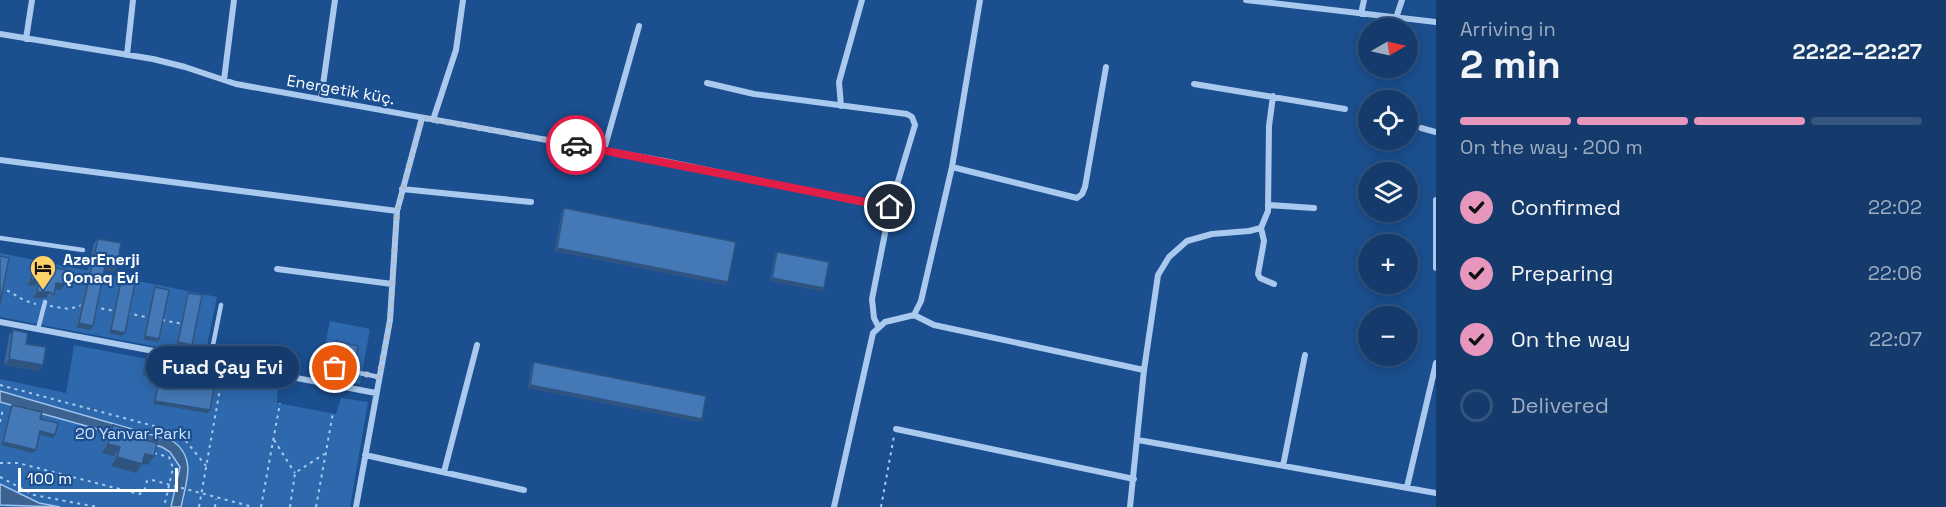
<!DOCTYPE html>
<html lang="en">
<head>
<meta charset="utf-8">
<style>
	:root { --surface:#143b6b; --page:#1d4271; --text:#f1f3f6; --muted:#9dadc1; --line:#33557e; --accent:#e797bd }
	body { margin:0; font-family:"Space Grotesk",sans-serif; background:var(--page); color:var(--text); height:100vh; display:flex; flex-direction:column; font-size:22px; white-space:nowrap }
	* { box-sizing:border-box; margin:0 }
	p { font-size:20px; color:var(--muted) }
	.icon { flex:none; width:33px; height:33px; fill:none; stroke:currentColor; stroke-width:2; stroke-linecap:round; stroke-linejoin:round }
	.map { position:relative; flex:1; overflow:hidden }
	.drawer { display:flex; flex-direction:column; background:var(--surface); width:510px }
	.drawer>* { flex:none }
	.needle { width:39px; rotate:81deg }
	.tools { position:absolute; left:1358px; top:18px; display:grid; gap:12px }
	.tools a { display:grid; place-items:center; width:60px; height:60px; border-radius:50%; background:var(--surface); box-shadow:0 3px 15px #0003,0 0 0 2px var(--line); font-size:30px }
	.scale { position:absolute; left:18px; bottom:15px; width:160px; box-sizing:border-box; padding-left:6px; border:3px solid #fff; border-top:0; font-size:16px; line-height:21px; white-space:nowrap; color:#fff; -webkit-text-stroke:4px #1b4f8f; paint-order:stroke }
	.pin { position:absolute; display:grid; place-items:center; width:51px; height:51px; color:#fff; margin:-26px; border:3px solid #fff; border-radius:50%; box-shadow:0 2px 6px #0007 }
	.courier { position:absolute; display:grid; place-items:center; width:60px; height:60px; margin:-30px; border:4px solid #e11d48; border-radius:50%; background:#fff; color:#222; box-shadow:0 2px 8px #0007 }
	.bubble { position:absolute; height:42px; border-radius:21px; background:var(--surface); box-shadow:0 3px 15px #0003,0 0 0 2px var(--line); font-size:20px; font-weight:700; line-height:42px; text-align:center }
	.overview em { font-style:normal; font-weight:700 }
	.overview div { display:flex; flex-direction:column-reverse }
	.overview { display:flex; align-items:center; justify-content:space-between; height:102px; padding:0 24px }
	h1 { font-size:39px; font-weight:700; line-height:45px }
	.bar { display:grid; grid-template-columns:repeat(4,1fr); gap:9px 6px; align-content:center; height:72px; padding:0 24px }
	.bar i { height:8px; border-radius:4px; background:var(--line) }
	.bar .active { background:var(--accent) }
	.bar p { grid-column:span 4 }
	ol { padding:0 24px; list-style:none }
	li { display:flex; align-items:center; gap:18px; height:66px }
	li p { margin-inline-start:auto }
	li .icon { padding:6px; border-radius:50%; background:var(--accent); color:#111; stroke-width:4 }
	li:last-child { color:var(--muted) }
	li i { width:33px; height:33px; border:3px solid var(--line); border-radius:50% }
	main { display:flex; flex:1; min-height:0 }
	.map>svg:first-child { display:block }
	.green { fill:#2e69ad }
	.water { fill:#3c6290; stroke:#9cc4f0; stroke-width:1.5 }
	.lines { fill:none; stroke-linecap:round; stroke-linejoin:round }
	.path { stroke:#a9c9ee; stroke-width:2; stroke-dasharray:3 4.5; stroke-linecap:butt }
	.service { stroke:#a9c9ee; stroke-width:4.5 }
	.minor { stroke:#a9c9ee; stroke-width:6 }
	.wall { fill:#3a679d }
	.shaded-wall { fill:#305480 }
	.building { fill:#4478b7; stroke:#305480; stroke-width:1.5 }
	.done { stroke:#afc1d8; stroke-width:6; stroke-dasharray:0 10.8 }
	.route { stroke:#e11d48; stroke-width:8 }
	.labels { text-anchor:middle; stroke-width:4.5; stroke-linejoin:round; paint-order:stroke }
	.street-label { font-size:16px; fill:#fff; stroke:#1b4f8f }
	.poi-label { font-size:16px; font-weight:bold; fill:#fff; stroke:#1b4f8f; text-anchor:start }
	.park-label { font-size:16px; fill:#cfe3fa; stroke:#1b4f8f }
</style>
</head>
<body>
<main>
<div class="map">
<svg width="1436" height="507" viewBox="0 0 1436 507">
	<rect width="100%" height="100%" fill="#1b4f8f"/>
	<!-- green -->
	<path class="green" d="M0 253 217 297 205 356 0 317Z
		M330 321 370 329 360 384 319 376Z
		M74 345 278 384 277 403 336 414 341 398 368 402 350 507H0V379L66 393Z"/>
	<!-- water -->
	<path class="water" d="M0 391 173 441C197 459 186 482 181 507H171L180 467 170 452 162 447 0 402Z
		M0 484 39 503 60 507 0 505Z"/>
	<g class="lines">
		<!-- path -->
		<path class="path" d="M0 288C15 292 18 300 36 304
			M50 306 69 309 83 305
			M94 307 115 311
			M127 313 150 318
			M162 320 183 324
			M0 385 169 430 182 436 206 466
			M0 422 3 409
			M274 440 295 473
			M154 453 169 457 173 468 164 507
			M0 463H18L139 494 144 492 147 481 152 480 253 507
			M0 477 34 495 97 507
			M199 507 223 372
			M215 507 216 499
			M261 507 280 403
			M290 507 295 473 324 454
			M316 507 333 413
			M881 507 894 436"/>
		<!-- service -->
		<path class="service" d="M0 238 83 250
			M38 329 45 302
			M210 360 221 305
			M335 368 379 377"/>
		<!-- minor -->
		<path class="minor" d="M1246 0 1436 22
			M1361 14 1364 0
			M1396 18 1402 0
			M0 34 153 59 185 67 236 84 664 161 890 208
			M26 39 32 0
			M127 55 133 0
			M224 80 234 0
			M707 83 754 94 907 114 912 117 915 125 890 208 872 299 874 318 878 326
			M1194 84 1345 109
			M321 99 335 0
			M841 106 839 82 862 0
			M433 120 456 50 463 0
			M1421 128 1436 132
			M604 150 639 26
			M0 160 397 211
			M952 167 1077 198 1082 194 1085 187 1106 67
			M402 189 531 202
			M1436 200V268
			M1268 205 1314 208
			M1261 228 1264 241 1258 274 1260 278 1274 284
			M277 269 392 284
			M914 315 934 325 1144 370
			M0 322 376 393
			M896 429 1134 479
			M1138 440 1436 493
			M365 455 524 490
			M1283 466 1305 355
			M444 472 477 345
			M1407 487 1436 363
			M356 507 390 320 397 211 422 118
			M834 507 873 333 885 322 914 315 921 301 952 167 980 0
			M1130 507 1144 370 1158 275 1169 257 1187 241 1212 234 1249 231 1261 228 1268 211 1269 126 1273 96"/>
	</g>
	<!-- wall -->
	<path class="wall" d="M564 208 726 285 555 251 562 211Z
		M98 239 117 267 114 272 104 270 90 330 76 327 94 243Z
		M777 252 822 291 770 281 775 255Z
		M34 264 65 284 61 290 55 289 54 295 50 301 46 298H33L34 286 27 285 30 270Z
		M121 281 125 333 122 336 109 333 119 284Z
		M155 287 157 342 143 339 153 290Z
		M188 293 192 345 190 348 176 345 186 296Z
		M13 330 26 344 43 365 39 371 4 365 9 336Z
		M336 341 353 367 330 362 334 344Z
		M146 359 194 373 210 410 208 413 153 404 158 378 142 375 144 362Z
		M534 362 700 422 528 388 532 365Z
		M12 405 40 419 55 435 53 438 39 434 36 450 33 453 1 445 10 408Z
		M113 425 138 438 154 456 148 465 143 464 136 473 111 466 114 456 102 453 107 434Z"/>
	<!-- shaded-wall -->
	<path class="shaded-wall" d="M557 248 728 282 726 285 555 251Z
		M105 265 117 267 114 272 101 270Z
		M772 278 824 288 822 291 770 281Z
		M31 279 39 280 34 286 27 285Z
		M56 283 65 284 61 290 52 289Z
		M37 292H50L46 298H33Z
		M79 323 93 326 90 330 76 327Z
		M111 330 125 333 122 336 109 333Z
		M145 336 159 339 157 342 143 339Z
		M178 342 192 345 190 348 176 345Z
		M9 359 43 365 39 371 4 365Z
		M332 359 355 364 353 367 330 362Z
		M144 372 160 375 158 378 142 375Z
		M530 385 702 419 700 422 528 388Z
		M155 401 210 410 208 413 153 404Z
		M40 431 55 435 53 438 38 434Z
		M3 442 36 450 33 453 1 445Z
		M108 444 120 447 114 456 102 453Z
		M145 454 154 456 148 465 139 463Z
		M117 457 142 464 136 473 111 466Z"/>
	<!-- building -->
	<path class="building" d="M564 208 736 242 728 282 557 248Z
		M98 239 121 243 117 267 105 265 93 326 79 323Z
		M777 252 829 262 824 288 772 278Z
		M0 256 9 258 0 304Z
		M34 264 68 270 65 284 56 283 54 295 50 292H37L39 280 31 279Z
		M121 281 135 283 125 333 111 330Z
		M155 287 169 290 159 339 145 336Z
		M188 293 202 295 192 345 178 342Z
		M13 330 28 333 26 344 46 347 43 365 9 359Z
		M336 341 358 346 355 364 332 359Z
		M146 359 195 369 194 373 216 377 210 410 155 401 160 375 144 372Z
		M534 362 706 396 702 419 530 385Z
		M12 405 42 412 40 419 58 423 55 435 40 431 36 450 3 442Z
		M113 425 140 433 138 438 157 443 154 456 145 454 142 464 117 457 120 447 108 444Z"/>
	<g class="lines">
		<!-- done -->
		<path class="done" d="M335 368 379 377 390 320 397 211 422 118 576 145"/>
		<!-- route -->
		<path class="route" d="M576 145 890 207"/>
	</g>
	<!-- icons -->
	<defs>
		<g id="hotel-pin" transform="scale(1.35)"><path d="M0 17L-7.5 6A9.5 9.5 0 1 1 7.5 6Z" fill="#ffd166" stroke="#1b4f8f"/><path d="M-6-4.5h1.5V1H6V5H4.5V3h-9V5H-6ZM-4 0a1.8 1.8 0 1 1 3.6 0ZM.5 0V-2.5h3Q6-2.5 6 0Z" fill="#111"/></g>
	</defs>
	<g fill-rule="evenodd">
		<use href="#hotel-pin" x="43" y="268"/>
	</g>
	<g class="labels">
		<!-- street labels -->
		<g class="street-label">
			<text transform="translate(341 89) rotate(10)" y="6">Energetik küç.</text>
		</g>
		<!-- poi labels -->
		<g class="poi-label">
			<text x="63" y="265">AzərEnerji<tspan x="63" dy="18">Qonaq Evi</tspan></text>
		</g>
		<!-- park labels -->
		<g class="park-label">
			<text x="133" y="439">20 Yanvar Parkı</text>
		</g>
	</g>
</svg>
<div class="tools">
<a><svg class="needle" viewBox="-14 -14 28 28"><path d="M0-13l5 13h-10z" fill="#e53935"/><path d="M0 13l5-13h-10z" fill="#9dadc1"/></svg></a>
<a><svg class="icon" aria-label="locate" viewBox="0 0 24 24"><circle cx="12" cy="12" r="6"/><path d="M12 2v4M12 18v4M2 12h4M18 12h4"/></svg></a>
<a><svg class="icon" aria-label="layers" viewBox="0 0 24 24"><path d="M12 4l9 5-9 5-9-5zM3 14l9 5 9-5"/></svg></a>
<a>+</a>
<a>−</a>
</div>
<div class="scale">100 m</div>
<div class="pin" style="left:335px;top:368px;background:#ea580c"><svg class="icon" aria-label="bag" viewBox="0 0 24 24"><path d="M5 8h14l-1 12H6zM9 8a3 3 0 0 1 6 0"/></svg></div>
<div class="pin" style="left:890px;top:207px;background:#1f2937"><svg class="icon" aria-label="home" viewBox="0 0 24 24"><path d="M3 11l9-7 9 7M6 9v11h12V9"/></svg></div>
<div class="courier" style="left:576px;top:145px"><svg class="icon" aria-label="car" viewBox="0 0 24 24"><path d="M5 17H2v-5l4-1 3-4h7l3 4 3 1v5h-3M9 17h6M6 11h13"/><circle cx="7" cy="17" r="2"/><circle cx="17" cy="17" r="2"/></svg></div>
<div class="bubble" style="left:146px;top:346px;width:153px">Fuad Çay Evi</div>
</div>
<section class="drawer">
<div class="overview"><div><h1>2 min</h1><p>Arriving in</p></div><em>22:22–22:27</em></div>
<div class="bar"><i class="active"></i><i class="active"></i><i class="active"></i><i></i><p>On the way · 200 m</p></div>
<ol>
<li><svg class="icon" aria-label="check" viewBox="0 0 24 24"><path d="M5 12l5 5 9-10"/></svg>Confirmed<p>22:02</p></li>
<li><svg class="icon" aria-label="check" viewBox="0 0 24 24"><path d="M5 12l5 5 9-10"/></svg>Preparing<p>22:06</p></li>
<li><svg class="icon" aria-label="check" viewBox="0 0 24 24"><path d="M5 12l5 5 9-10"/></svg>On the way<p>22:07</p></li>
<li><i></i>Delivered</li>
</ol>
</section>
</main>
</body>
</html>
